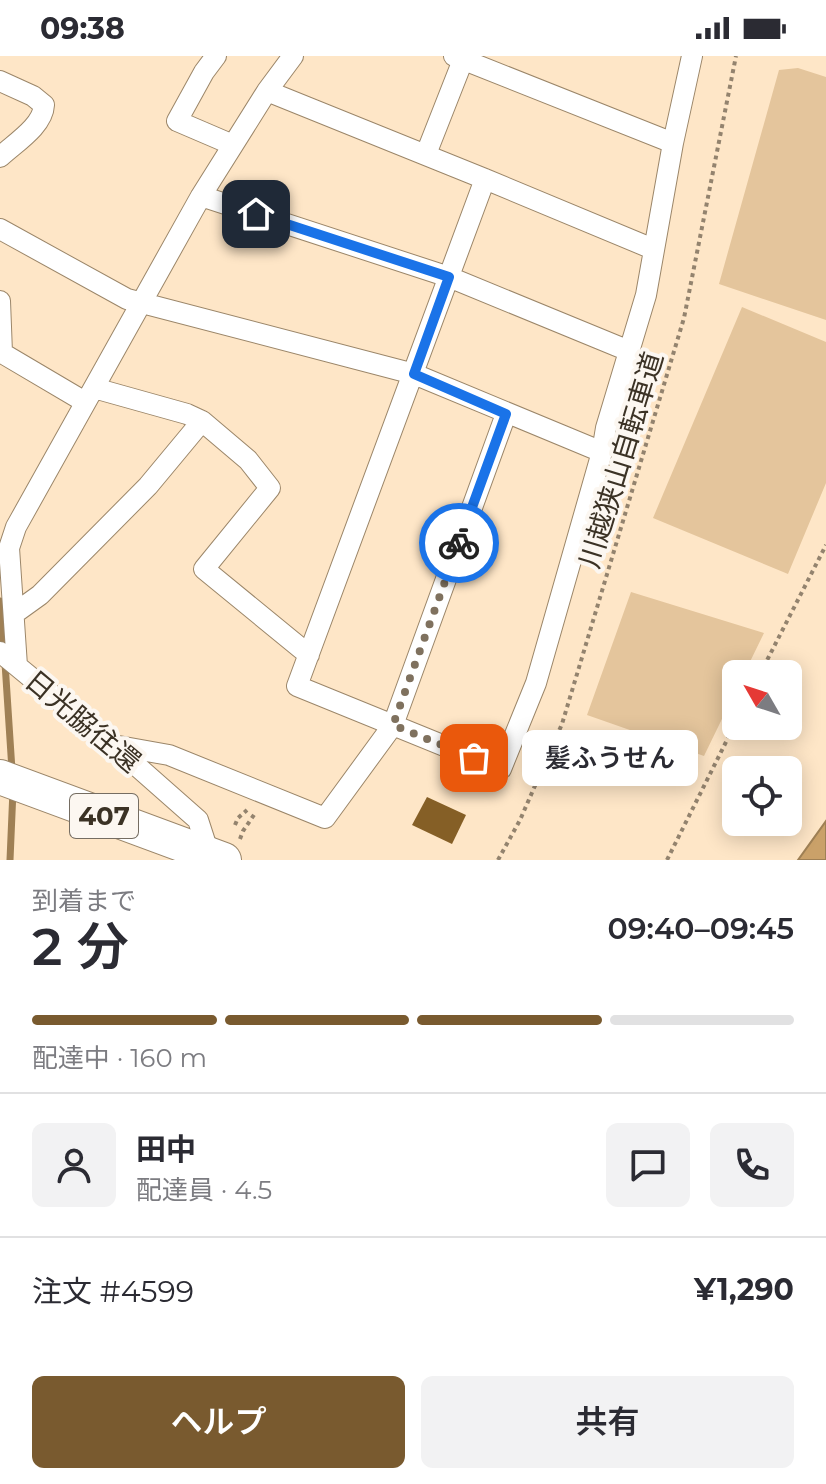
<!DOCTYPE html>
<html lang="ja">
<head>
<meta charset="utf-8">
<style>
	:root { --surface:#fff; --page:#f2f2f3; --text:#2b2b33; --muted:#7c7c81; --line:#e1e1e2; --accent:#795a2f }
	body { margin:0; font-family:Montserrat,"Noto Sans JP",sans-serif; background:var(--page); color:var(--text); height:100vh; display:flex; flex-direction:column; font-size:30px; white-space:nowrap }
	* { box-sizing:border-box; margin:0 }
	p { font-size:26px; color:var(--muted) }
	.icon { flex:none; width:44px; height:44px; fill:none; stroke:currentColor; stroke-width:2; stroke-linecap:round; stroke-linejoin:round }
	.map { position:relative; height:804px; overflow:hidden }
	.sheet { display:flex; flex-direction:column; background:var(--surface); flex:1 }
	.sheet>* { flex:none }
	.needle { width:52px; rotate:309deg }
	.fabs { position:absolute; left:722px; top:604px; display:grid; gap:16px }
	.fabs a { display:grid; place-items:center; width:80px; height:80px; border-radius:12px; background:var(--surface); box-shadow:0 4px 20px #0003; font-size:40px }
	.pin { position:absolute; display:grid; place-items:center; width:68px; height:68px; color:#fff; margin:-34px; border-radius:16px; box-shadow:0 4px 12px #0006 }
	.courier { position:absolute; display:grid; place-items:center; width:80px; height:80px; margin:-40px; border:6px solid #1a73e8; border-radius:50%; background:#fff; color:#222; box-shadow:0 2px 10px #0007 }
	.bubble { position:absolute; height:56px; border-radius:12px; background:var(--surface); box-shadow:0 4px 20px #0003; font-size:26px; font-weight:600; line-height:56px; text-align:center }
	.overview em { font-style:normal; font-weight:600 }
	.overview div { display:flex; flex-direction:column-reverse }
	.overview { display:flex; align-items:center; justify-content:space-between; height:136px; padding:0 32px }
	h1 { font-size:52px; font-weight:600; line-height:60px }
	.bar { display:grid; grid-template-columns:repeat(4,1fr); gap:12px 8px; align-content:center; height:96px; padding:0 32px }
	.bar i { height:10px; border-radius:6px; background:var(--line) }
	.bar .on { background:var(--accent) }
	.bar p { grid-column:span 4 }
	.line { display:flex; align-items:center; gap:20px; padding:0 32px; border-top:2px solid var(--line) }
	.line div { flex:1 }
	.round { display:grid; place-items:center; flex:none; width:84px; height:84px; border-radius:12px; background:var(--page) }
	.button { display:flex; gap:16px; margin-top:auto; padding:16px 32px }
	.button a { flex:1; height:92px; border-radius:12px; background:var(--accent); color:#fff; font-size:32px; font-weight:600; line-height:92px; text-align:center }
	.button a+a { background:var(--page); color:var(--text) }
	.status { display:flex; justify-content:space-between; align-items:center; height:56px; padding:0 40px; background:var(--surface); direction:ltr }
	.status svg { height:22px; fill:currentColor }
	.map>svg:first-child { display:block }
	.green { fill:#e4c59c }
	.water { fill:#caa169; stroke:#9f8055; stroke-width:2 }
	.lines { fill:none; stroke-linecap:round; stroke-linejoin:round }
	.stream { stroke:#9f8055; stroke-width:7 }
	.building { fill:#855f26 }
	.minor-casing { stroke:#9b8669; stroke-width:22 }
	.trunk-casing { stroke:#9b8669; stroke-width:36 }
	.path { stroke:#93836e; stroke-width:4; stroke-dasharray:4 4; stroke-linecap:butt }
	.minor { stroke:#fff; stroke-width:20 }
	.trunk { stroke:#fff; stroke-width:34 }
	.done { stroke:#7f715e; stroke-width:8; stroke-dasharray:0 14.4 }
	.route { stroke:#1a73e8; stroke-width:10 }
	.labels { text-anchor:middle; stroke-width:8; stroke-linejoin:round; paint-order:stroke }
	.shield { fill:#fcf7f1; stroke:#756d62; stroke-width:2 }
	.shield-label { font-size:26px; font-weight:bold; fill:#3b3225 }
	.street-label { font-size:28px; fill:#3b3225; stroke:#fcf7f1 }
</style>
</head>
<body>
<div class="status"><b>09:38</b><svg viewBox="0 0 49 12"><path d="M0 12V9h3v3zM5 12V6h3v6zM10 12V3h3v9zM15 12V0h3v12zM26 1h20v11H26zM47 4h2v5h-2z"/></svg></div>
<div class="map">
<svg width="826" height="804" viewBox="0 0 826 804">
	<rect width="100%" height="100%" fill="#fee6c7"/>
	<!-- green -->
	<path class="green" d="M798 12 826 21V264L719 228 779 14Z
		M742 251 826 286V427L788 518 653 462Z
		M631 536 764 577 744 618H736V634L704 700 587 659Z"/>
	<!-- water -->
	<path class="water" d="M826 765V804H798Z"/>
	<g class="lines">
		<!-- stream -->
		<path class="stream" d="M0 545 4 594
			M5 607 12 714
			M10 804 13 734"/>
	</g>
	<!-- building -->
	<path class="building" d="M427 741 466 759 452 788 412 769Z"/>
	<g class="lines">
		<!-- minor casing -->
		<g class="minor-casing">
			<path id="minor" d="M216 0 204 16 177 65 233 89
				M454 0 673 87
				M0 25 33 40 44 49C43 70 15 87 0 101
				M267 35 485 123 653 193
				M426 98 463 4
				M485 123 297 630 501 713 536 627 602 396 606 372 646 239 673 87 692 0
				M201 140 449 221 629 295
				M0 173 127 243 414 318 602 396
				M0 245 2 297 85 346
				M202 365 248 404 270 432 204 513 309 599
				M15 557 40 539 148 430 202 365 187 358 94 332
				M0 596 113 689 198 764 209 798
				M17 610 9 492 16 471 201 140 267 35 293 0
				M113 689 169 699 325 762 393 669 506 358"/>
		</g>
		<!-- trunk casing -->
		<g class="trunk-casing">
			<path id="trunk" d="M0 721 224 804"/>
		</g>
		<!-- path -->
		<path class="path" d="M760 618 826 489
			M235 769 238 762 247 754
			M240 783 243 775 256 756
			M498 804 520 764 562 668 684 262 736 0
			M667 804 736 666"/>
		<!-- minor -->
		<use href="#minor" class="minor"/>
		<!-- trunk -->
		<use href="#trunk" class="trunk"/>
	</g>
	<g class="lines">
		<!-- done -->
		<path class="done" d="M459 487 393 669 474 702"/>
		<!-- route -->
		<path class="route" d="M256 158 449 221 414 318 506 358 459 487"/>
	</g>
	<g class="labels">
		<!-- shield labels -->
		<rect class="shield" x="70" y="738" width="68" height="44" rx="6"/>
		<g class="shield-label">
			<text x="104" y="769">407</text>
		</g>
		<!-- street labels -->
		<g class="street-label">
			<text transform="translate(621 404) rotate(-73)" y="10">川越狭山自転車道</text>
			<text transform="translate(83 665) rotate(40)" y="10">日光脇往還</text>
		</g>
	</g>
</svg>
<div class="fabs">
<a><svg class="needle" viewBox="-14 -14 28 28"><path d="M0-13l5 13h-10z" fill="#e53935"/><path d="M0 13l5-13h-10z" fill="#7c7c81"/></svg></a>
<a><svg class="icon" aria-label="locate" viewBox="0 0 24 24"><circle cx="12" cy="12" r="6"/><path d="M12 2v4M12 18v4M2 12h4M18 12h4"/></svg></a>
</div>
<div class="pin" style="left:474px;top:702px;background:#ea580c"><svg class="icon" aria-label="bag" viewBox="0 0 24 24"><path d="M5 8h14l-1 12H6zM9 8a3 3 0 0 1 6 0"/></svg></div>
<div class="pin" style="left:256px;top:158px;background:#1f2937"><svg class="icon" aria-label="home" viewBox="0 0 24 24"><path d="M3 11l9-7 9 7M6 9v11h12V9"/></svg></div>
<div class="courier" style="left:459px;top:487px"><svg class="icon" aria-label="bike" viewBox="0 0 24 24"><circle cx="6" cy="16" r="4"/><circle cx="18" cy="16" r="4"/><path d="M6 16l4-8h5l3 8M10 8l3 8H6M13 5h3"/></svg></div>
<div class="bubble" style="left:522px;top:674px;width:176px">髪ふうせん</div>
</div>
<section class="sheet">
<div class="overview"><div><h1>2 分</h1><p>到着まで</p></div><em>09:40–09:45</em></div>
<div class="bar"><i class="on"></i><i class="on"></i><i class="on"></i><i></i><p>配達中 · 160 m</p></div>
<div class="line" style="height:144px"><a class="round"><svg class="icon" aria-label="person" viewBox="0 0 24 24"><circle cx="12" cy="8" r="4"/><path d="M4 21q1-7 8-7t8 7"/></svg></a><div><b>田中</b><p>配達員 · 4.5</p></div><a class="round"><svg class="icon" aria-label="chat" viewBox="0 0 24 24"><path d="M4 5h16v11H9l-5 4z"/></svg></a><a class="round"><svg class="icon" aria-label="phone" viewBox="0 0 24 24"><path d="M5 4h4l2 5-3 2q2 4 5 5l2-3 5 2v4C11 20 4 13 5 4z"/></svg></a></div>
<div class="line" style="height:104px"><div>注文 #4599</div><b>¥1,290</b></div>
<div class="button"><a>ヘルプ</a><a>共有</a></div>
</section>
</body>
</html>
